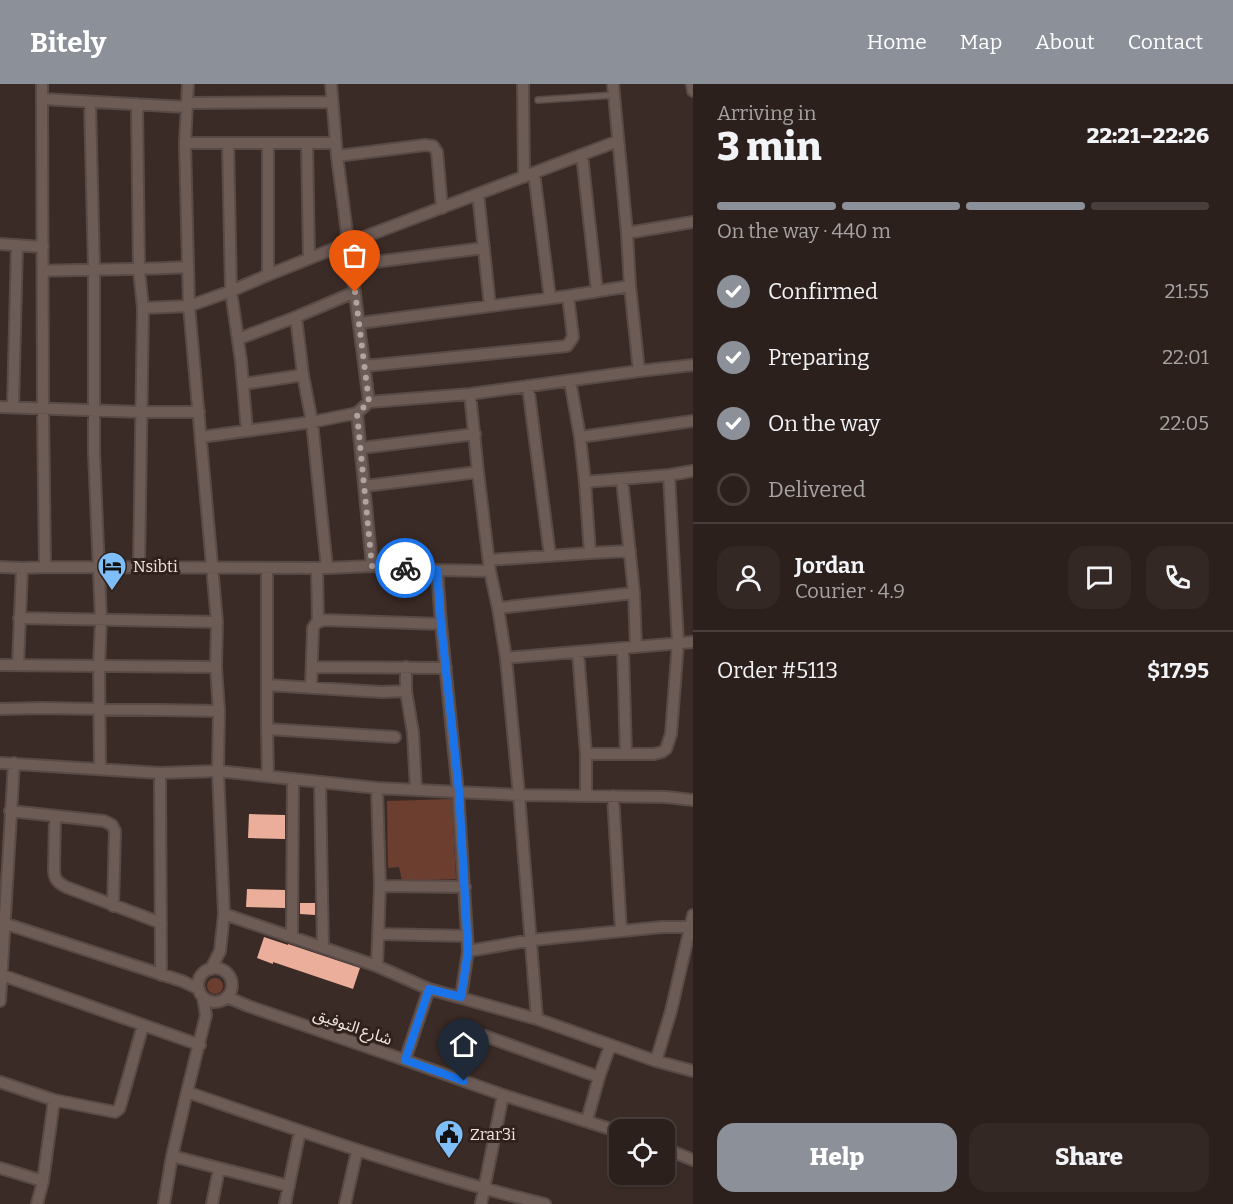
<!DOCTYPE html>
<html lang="en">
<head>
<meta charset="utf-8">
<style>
	:root { --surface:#2c201c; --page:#342825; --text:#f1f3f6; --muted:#a6a3a3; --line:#483e3b; --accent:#8c9099 }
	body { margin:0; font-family:Bitter,"Noto Sans Arabic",serif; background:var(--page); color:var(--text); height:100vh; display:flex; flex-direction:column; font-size:22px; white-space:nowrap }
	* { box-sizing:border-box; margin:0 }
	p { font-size:20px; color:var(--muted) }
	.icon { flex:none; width:33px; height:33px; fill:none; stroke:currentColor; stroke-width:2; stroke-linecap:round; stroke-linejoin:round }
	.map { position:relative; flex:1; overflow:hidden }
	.sheet { display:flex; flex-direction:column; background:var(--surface); width:540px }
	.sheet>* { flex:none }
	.buttons { position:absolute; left:609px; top:1035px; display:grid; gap:12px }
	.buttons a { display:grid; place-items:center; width:66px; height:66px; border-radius:12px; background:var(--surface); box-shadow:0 2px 4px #0004,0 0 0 2px var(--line); font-size:30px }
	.pin { position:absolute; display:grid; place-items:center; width:51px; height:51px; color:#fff; margin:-62px -26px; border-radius:50% 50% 50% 0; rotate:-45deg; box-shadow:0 0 6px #0007 }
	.pin .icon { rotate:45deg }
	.courier { position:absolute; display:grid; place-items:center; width:60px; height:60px; margin:-30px; border:4px solid #1a73e8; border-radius:50%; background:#fff; color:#222; box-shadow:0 2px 8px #0007 }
	.overview em { font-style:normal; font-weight:800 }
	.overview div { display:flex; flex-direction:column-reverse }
	.overview { display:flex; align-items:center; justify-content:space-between; height:102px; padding:0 24px }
	h1 { font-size:39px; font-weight:800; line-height:45px }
	.bar { display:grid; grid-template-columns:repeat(4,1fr); gap:9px 6px; align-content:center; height:72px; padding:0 24px }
	.bar i { height:8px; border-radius:4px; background:var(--line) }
	.bar .on { background:var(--accent) }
	.bar p { grid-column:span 4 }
	.line { display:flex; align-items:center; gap:15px; padding:0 24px; border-top:2px solid var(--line) }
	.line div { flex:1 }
	.round { display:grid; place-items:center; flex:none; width:63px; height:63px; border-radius:18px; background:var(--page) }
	ol { padding:0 24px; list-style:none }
	li { display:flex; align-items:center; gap:18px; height:66px }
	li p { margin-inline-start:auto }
	li .icon { padding:6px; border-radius:50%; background:var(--accent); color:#fff; stroke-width:4 }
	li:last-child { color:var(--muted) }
	li i { width:33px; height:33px; border:3px solid var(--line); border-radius:50% }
	.action { display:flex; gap:12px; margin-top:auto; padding:12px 24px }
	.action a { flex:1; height:69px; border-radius:18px; background:var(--accent); color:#fff; font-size:24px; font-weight:800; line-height:69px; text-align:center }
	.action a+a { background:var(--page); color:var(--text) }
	header { display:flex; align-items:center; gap:36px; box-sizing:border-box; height:84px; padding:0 30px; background:var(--accent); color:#fff }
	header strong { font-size:28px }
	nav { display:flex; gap:33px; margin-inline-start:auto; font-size:21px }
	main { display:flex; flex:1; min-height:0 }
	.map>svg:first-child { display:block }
	.green { fill:#6b3e30 }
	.building { fill:#ebae9b }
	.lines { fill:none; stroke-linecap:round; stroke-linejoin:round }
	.service-casing { stroke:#584a46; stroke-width:8 }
	.minor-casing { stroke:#584a46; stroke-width:14 }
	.service { stroke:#6d5b55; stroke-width:5 }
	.minor { stroke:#6d5b55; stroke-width:10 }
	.done { stroke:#b1a4a0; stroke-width:6; stroke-dasharray:0 10.8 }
	.route { stroke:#1a73e8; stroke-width:8 }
	.labels { text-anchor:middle; stroke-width:6; stroke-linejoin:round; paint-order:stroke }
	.poi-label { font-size:16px; fill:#f0e5e1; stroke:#31211c; text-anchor:start }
	.street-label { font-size:16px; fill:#f0e5e1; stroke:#31211c }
</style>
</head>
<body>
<header>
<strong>Bitely</strong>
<nav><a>Home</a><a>Map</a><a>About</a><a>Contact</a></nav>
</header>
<main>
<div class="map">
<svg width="693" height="1120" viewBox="0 0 693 1120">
	<rect width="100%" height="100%" fill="#3b2b26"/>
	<!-- green -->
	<path class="green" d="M452 715 456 795 402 797 399 783 388 784 387 717Z
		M207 902a8 8 0 1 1 16 0a8 8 0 1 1-16 0Z"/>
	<!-- building -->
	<path class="building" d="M249 730 285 731V755L248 754Z
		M247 805 285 806V824L246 823Z
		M300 819H315V831L300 830Z
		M264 853 288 861V860L360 884 353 905 273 878V880L257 874Z"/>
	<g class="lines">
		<!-- service casing -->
		<g class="service-casing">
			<path id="service" d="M538 16 614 11"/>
		</g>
		<!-- minor casing -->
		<g class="minor-casing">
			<path id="minor" d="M42 0 43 325 45 483
				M188 0 185 59 189 222 217 538 216 583 219 627 218 687 224 830 220 867 211 885
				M331 0 337 72 369 318
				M523 0 524 93
				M613 0 627 149 630 202 639 287
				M692 0 693 7
				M43 15 186 23
				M90 18 94 184V368L101 536 99 582 100 685
				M187 19 332 18
				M137 20 139 186 143 224 139 484
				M185 59H336
				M228 59 231 207 241 277 247 347
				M307 59 309 174
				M582 71 597 207
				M337 72 425 61 433 62 437 68 442 124
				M534 89 550 214
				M478 110 490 222
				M627 149 693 138
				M0 160 43 163
				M351 181 484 164
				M43 187C91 185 139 186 187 183
				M268 191V59
				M143 224 189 222 231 207 268 191 348 159 618 57
				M296 233 303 291 312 338 327 484
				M360 239 568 212 630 202
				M238 255 296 233 355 208
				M365 282 567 262 573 253 568 212
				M570 297 580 353 585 398 590 469 630 467
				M243 300 303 291
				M528 302 550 472
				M470 310 478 388 490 487 498 524 506 574 519 711 537 935
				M0 323 141 328H199
				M13 323 17 161
				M357 329 372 482
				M201 353 312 338 357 329 369 318 470 310 639 287 693 281
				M580 353 693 337
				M361 364 475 350
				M622 395 634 509 636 563
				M585 398 669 391 693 387
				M365 402 478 388
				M489 476 590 469
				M0 483 22 484 45 483 327 484 372 482 437 486 490 487
				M267 484V645L268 691
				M317 484 318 538
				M437 486 441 540 458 708 468 867 461 913
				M498 524 634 509
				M19 534 217 538
				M623 565 626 670
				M578 568 586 670H654L662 668 666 665 671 650 678 559 669 391
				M506 574 693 558
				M0 581 216 583
				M18 581 22 484
				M312 583 446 584
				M267 601 382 608 406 607V583
				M311 604 313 544 316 539 324 536 441 540
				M406 607 413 649 416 706
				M0 625 42 624 219 627
				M267 645 395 653
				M586 670V711
				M0 679 160 689 218 687 377 704 458 708 519 711 666 713 693 716
				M160 689 161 891
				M320 698 323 864
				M613 712 621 847
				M10 727 104 737 112 741 115 747 113 822
				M55 732 54 785C54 795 57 798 66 803L161 839
				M380 802 465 803
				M224 830 377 882 429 905 537 935 656 977 693 987
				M0 838 182 897 199 905
				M378 850 467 852
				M292 853 293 695
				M468 867 532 856 662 843H690
				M377 882 380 802 377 704
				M198 901a17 17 0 1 1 34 0a17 17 0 1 1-34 0Z
				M2 891 200 961
				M203 913 206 931 187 1008C306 1049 424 1091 545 1120
				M227 913 248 922 405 976 503 1011 620 1048
				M0 917 14 679
				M485 952 599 993
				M405 976 429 905
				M656 977 671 927 693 831
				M0 998 54 1016 115 1028 119 1025 121 1019 143 941
				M587 1036 599 993 610 962
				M664 1064 693 1076
				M172 1072 289 1102
				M0 1084 43 1097
				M37 1120 43 1097 54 1016
				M164 1120 172 1072 187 1008
				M212 1120 219 1085
				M285 1120 300 1047
				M345 1120 357 1067
				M481 1120 503 1011"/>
		</g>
		<!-- service -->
		<use href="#service" class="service"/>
		<!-- minor -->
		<use href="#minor" class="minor"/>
	</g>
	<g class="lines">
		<!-- done -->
		<path class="done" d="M355 208 369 318 357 330 372 482 405 484"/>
		<!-- route -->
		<path class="route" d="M405 484 437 486 441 540 459 708 468 867 461 913 429 905 405 976 464 997"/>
	</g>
	<!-- icons -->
	<defs>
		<g id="hotel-pin" transform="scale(1.5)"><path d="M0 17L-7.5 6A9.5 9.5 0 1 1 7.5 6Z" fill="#7ebef9" stroke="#31211c"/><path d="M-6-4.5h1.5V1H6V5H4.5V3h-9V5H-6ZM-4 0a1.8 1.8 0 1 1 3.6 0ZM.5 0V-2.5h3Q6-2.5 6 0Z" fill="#111"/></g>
		<g id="civic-pin" transform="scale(1.5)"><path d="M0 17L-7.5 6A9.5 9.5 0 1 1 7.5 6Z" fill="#7ebef9" stroke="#31211c"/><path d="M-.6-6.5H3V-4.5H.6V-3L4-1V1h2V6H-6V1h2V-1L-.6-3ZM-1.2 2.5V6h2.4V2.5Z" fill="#111"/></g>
	</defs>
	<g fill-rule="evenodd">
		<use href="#hotel-pin" x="112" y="482"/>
		<use href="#civic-pin" x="449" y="1050"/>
	</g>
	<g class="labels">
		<!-- poi labels -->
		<g class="poi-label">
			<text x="133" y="488">Nsibti</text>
			<text x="470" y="1056">Zrar3i</text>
		</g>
		<!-- street labels -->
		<g class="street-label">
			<text transform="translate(353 942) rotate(19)" y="6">شارع التوفيق</text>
		</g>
	</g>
</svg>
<div class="buttons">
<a><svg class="icon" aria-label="locate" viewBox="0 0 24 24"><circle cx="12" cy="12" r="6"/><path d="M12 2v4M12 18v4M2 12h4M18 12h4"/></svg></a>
</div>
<div class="pin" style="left:355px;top:208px;background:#ea580c"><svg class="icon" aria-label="bag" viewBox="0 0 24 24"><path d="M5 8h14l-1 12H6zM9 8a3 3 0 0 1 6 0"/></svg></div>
<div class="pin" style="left:464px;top:997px;background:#1f2937"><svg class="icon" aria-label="home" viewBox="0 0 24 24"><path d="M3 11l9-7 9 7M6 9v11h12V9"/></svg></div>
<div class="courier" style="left:405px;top:484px"><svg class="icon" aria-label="bike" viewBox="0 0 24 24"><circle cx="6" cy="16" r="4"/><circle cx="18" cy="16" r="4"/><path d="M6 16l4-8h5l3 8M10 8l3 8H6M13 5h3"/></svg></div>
</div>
<section class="sheet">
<div class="overview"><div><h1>3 min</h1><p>Arriving in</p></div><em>22:21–22:26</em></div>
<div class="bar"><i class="on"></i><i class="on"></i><i class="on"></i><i></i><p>On the way · 440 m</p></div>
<ol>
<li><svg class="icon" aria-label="check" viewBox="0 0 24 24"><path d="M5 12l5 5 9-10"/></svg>Confirmed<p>21:55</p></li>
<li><svg class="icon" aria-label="check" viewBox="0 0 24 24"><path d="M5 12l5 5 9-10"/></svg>Preparing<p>22:01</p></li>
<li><svg class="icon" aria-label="check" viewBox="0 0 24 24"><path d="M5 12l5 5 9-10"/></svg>On the way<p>22:05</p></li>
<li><i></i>Delivered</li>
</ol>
<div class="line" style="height:108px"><a class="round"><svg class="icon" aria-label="person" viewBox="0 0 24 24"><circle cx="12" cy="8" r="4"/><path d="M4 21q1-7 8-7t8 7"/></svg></a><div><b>Jordan</b><p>Courier · 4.9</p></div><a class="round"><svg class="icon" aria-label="chat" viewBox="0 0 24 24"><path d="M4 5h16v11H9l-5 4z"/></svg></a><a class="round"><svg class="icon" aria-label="phone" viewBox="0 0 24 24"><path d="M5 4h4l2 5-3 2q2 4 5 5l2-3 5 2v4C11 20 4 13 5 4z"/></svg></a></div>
<div class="line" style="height:78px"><div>Order #5113</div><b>$17.95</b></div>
<div class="action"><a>Help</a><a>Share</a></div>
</section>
</main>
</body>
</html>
